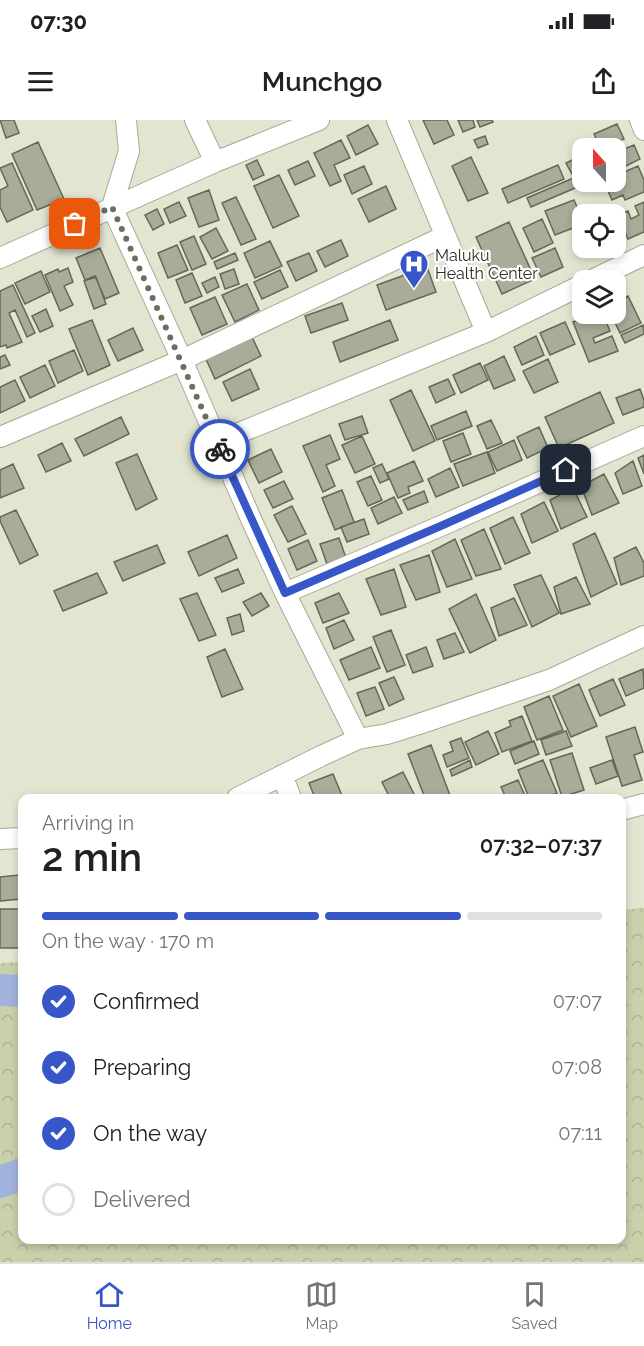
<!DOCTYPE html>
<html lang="en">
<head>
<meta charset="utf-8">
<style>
	:root { --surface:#fff; --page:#f6f6f6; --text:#202124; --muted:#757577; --line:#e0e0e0; --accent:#3757c8 }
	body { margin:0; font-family:Raleway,sans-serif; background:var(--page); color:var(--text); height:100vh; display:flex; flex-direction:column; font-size:22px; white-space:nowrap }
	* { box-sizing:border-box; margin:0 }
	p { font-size:20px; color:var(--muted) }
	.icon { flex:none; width:33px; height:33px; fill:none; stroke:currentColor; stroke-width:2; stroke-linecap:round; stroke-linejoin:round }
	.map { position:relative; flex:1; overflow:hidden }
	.drawer { position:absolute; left:18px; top:674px; width:608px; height:450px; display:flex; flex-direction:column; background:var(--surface); border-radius:12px; box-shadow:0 3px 9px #0003 }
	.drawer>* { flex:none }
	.needle { width:39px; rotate:339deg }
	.buttons { position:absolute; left:572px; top:18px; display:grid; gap:12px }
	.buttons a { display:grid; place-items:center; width:54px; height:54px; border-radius:12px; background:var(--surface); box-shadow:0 3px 9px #0003; font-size:30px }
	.pin { position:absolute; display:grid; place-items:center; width:51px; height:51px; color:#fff; margin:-26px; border-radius:12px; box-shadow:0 3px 9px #0006 }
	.courier { position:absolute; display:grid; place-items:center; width:60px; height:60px; margin:-30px; border:4px solid #3757c8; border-radius:50%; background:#fff; color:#222; box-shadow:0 2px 8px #0007 }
	.headline em { font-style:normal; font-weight:600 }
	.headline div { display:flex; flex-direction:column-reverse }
	.headline { display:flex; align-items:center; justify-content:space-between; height:102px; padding:0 24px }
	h1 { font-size:39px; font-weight:600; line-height:45px }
	.bar { display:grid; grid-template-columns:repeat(4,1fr); gap:9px 6px; align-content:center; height:72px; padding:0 24px }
	.bar i { height:8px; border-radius:4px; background:var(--line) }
	.bar .on { background:var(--accent) }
	.bar p { grid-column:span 4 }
	ol { padding:0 24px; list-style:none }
	li { display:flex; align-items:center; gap:18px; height:66px }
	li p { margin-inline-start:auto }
	li .icon { padding:6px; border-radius:50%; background:var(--accent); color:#fff; stroke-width:4 }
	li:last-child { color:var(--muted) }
	li i { width:33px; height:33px; border:3px solid var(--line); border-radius:50% }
	.status { display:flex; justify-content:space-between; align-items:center; height:42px; padding:0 30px; background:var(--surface); direction:ltr }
	.status svg { height:16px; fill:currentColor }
	header { display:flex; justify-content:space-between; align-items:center; height:78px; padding:0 24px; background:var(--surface); font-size:27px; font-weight:600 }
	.tab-bar { display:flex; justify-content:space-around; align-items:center; height:84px; border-top:2px solid var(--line); background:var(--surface); font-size:16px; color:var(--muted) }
	.tab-bar a { display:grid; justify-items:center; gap:3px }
	.tab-bar .on { color:var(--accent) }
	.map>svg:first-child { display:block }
	.forest { fill:url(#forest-crowns) }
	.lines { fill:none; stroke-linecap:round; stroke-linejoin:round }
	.river { stroke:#a1b2dd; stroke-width:32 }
	.building { fill:#a8ac98; stroke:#646855; stroke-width:1.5 }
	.street-casing { stroke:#a6aa96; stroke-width:22 }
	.street { stroke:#fff; stroke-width:20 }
	.done { stroke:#6c6e62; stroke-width:6; stroke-dasharray:0 10.8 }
	.route { stroke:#3757c8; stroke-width:8 }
	.labels { text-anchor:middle; stroke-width:4.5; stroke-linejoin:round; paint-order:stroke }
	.poi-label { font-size:16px; fill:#2d2e26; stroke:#fff; text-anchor:start }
</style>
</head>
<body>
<div class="status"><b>07:30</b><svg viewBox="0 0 49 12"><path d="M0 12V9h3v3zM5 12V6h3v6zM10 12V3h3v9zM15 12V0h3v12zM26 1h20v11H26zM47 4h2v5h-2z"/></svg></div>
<header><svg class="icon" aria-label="menu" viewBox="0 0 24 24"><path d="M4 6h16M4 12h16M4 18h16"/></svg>Munchgo<svg class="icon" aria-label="share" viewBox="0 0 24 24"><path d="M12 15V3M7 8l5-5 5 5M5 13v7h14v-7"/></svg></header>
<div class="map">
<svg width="644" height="1142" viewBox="0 0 644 1142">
	<defs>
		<pattern id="forest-crowns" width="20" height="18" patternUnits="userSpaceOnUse" patternTransform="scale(1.5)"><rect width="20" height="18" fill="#c9d0aa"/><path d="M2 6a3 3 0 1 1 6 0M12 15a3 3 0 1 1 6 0" fill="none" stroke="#adb392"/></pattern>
	</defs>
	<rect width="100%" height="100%" fill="#e2e6d1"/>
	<!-- forest -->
	<path class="forest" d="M644 788V1142H0V843L22 842V1119H621V790Z"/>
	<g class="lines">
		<!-- river -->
		<path class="river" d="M0 870 22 871
			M0 1062 22 1054"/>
	</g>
	<!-- building -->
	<path class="building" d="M0 0H14L19 13 6 18Z
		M423 0H447L454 15 434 24Z
		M458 0H473L475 7 463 12Z
		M477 0H492L493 2 480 7Z
		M617 4 624 19 600 28 594 14Z
		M368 5 378 24 356 35 347 16Z
		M485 16 488 24 478 28 474 20Z
		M341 20 350 38 334 45 341 61 330 66 314 33Z
		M38 22 64 79 37 90 12 34Z
		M634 25 640 39 624 47 617 32Z
		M582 35V50L572 54 566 43Z
		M471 37 488 73 468 81 452 46Z
		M257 40 264 55 253 60 246 45Z
		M308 41 315 56 295 65 288 50Z
		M12 43 33 90 7 102 0 87V70L8 66 0 48Z
		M558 45 564 59 508 83 502 69Z
		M364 46 372 64 352 74 344 55Z
		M638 46 644 60V72L625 80 623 75 612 80 604 62H615V56Z
		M279 55 299 96 273 108 254 66Z
		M578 56 582 65 531 87 527 78Z
		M386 66 396 89 369 102 358 79Z
		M209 70 219 100 199 107 188 78Z
		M236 77 256 119 241 125 222 83Z
		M574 80 582 99V109L574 112 573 108 555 115 545 91Z
		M179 82 186 96 170 103 164 89Z
		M644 82V112L628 119 618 95 628 91 631 99 639 95 635 86Z
		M157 89 164 104 153 110 145 95Z
		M615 97 624 120 615 124Z
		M542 99 553 123 534 132 523 108Z
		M509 102 535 159 502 174 476 117Z
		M216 108 228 131 212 139 200 117Z
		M194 116 206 144 192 150 180 122Z
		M341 120 348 136 325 147 317 131Z
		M270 121 282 146 255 158 244 133Z
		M177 125 188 150 168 158 158 133Z
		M100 128 119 173 105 179 95 156 85 160 76 138Z
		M555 128 563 147 541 157 532 138Z
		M589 128H606L600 130 602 134 593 137Z
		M235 133 238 140 217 149 214 142Z
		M309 133 317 151 296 161 287 142Z
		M421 134 426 146 403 154 399 143Z
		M427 147 436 172 386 190 377 165Z
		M68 148 73 162 64 166 73 185 60 191 45 155 58 149 59 152Z
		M234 149 239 164 225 169 220 154Z
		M280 150 288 167 262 179 254 162Z
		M41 151 50 172 25 184 15 163Z
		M192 153 202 176 185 183 176 160Z
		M96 157 106 184 94 189 84 161Z
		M215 157 219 167 207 173 202 163Z
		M247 164 259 190 235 202 222 175Z
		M13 165 35 213 27 217 15 190 9 193 22 222 7 228 6 225 0 227V171Z
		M628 176 641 203 620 213 611 194H615V182Z
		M215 177 227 204 202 215 190 188Z
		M342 183 348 200 311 213 305 196Z
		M46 189 53 206 40 212 32 196Z
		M594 194H603L610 211 593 218 595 223 612 216 618 231 589 242 573 202Z
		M92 200 110 245 88 255 69 209Z
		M390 200 398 220 340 242 333 222Z
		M565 202 575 224 550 235 540 213Z
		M643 205 644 214 625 223 621 215Z
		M133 208 143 230 118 241 108 220Z
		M536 216 544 235 522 245 514 227Z
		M252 217 261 236 215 259 206 239Z
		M74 230 83 251 58 263 49 241Z
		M5 235 10 245 0 249V237Z
		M504 236 515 260 494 269 484 246Z
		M548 239 558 262 534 273 523 251Z
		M480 243 488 260 461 273 453 255Z
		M45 245 55 266 30 278 20 257Z
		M250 249 259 269 232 281 223 262Z
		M448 259 455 274 436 283 429 267Z
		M15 260 25 281 0 293V267Z
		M640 269 644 280V287L623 295 616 278Z
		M411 270 435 321 413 331 390 280Z
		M600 272 614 303 559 328 545 297Z
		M466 291 472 306 437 320 431 306Z
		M362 296 368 313 345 320 339 304Z
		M121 297 129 314 84 336 75 319Z
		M491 300 502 323 487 329 477 306Z
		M539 307 548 328 527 338 517 317Z
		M463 313 471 334 451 342 443 321Z
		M330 315 340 339 326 345 335 366 323 372 303 326Z
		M362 316 375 344 355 353 342 325Z
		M514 320 522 340 497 351 488 332Z
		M62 323 71 341 46 352 38 335Z
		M271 329 282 352 259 363 248 340Z
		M487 332 495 353 463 366 454 344Z
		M137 334 157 379 136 390 116 343Z
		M644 335V354L638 338Z
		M414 341 423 361 408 367 410 373 398 378 387 353Z
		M633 341 642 366 623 374 615 353Z
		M13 344 24 368 0 378V350Z
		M382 344 389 359 380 363 373 348Z
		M450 348 459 367 436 377 428 359Z
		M604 354 619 383 592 395 581 366Z
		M371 356 382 380 368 386 357 362Z
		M284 361 293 379 273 388 264 370Z
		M573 368 587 397 561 409 550 380Z
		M342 370 354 402 335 410 322 378Z
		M424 371 428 382 408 390 403 380Z
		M394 377 402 393 378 404 371 388Z
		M544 382 558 411 532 423 521 394Z
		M292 386 306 414 288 422 274 395Z
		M16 390 38 435 20 444 0 401V397Z
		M513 397 530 433 505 444 490 408Z
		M364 399 369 414 347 422 341 407Z
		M484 409 501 449 476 456 461 420Z
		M595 413 617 464 591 477 573 424Z
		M227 415 237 438 199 456 188 432Z
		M339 418 346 438 327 444 320 424Z
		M455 419 472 459 447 467 432 431Z
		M308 420 317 441 297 450 288 429Z
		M157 425 165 443 123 461 114 442Z
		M636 427 644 443V456L621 465 614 438Z
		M429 435 440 472 416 480 400 445Z
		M238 449 244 463 222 472 215 458Z
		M394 449 406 487 381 495 366 459Z
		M97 453 107 473 63 491 54 471Z
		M541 455 559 493 532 507 514 465Z
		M576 457 590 484 561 494 554 467Z
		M197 473 216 515 199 521 180 479Z
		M261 473 269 486 252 496 243 482Z
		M339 473 349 493 323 503 315 483Z
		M476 474 496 520 470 533 449 489Z
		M514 478 527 505 499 516 491 488Z
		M240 494 244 511 232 515 227 498Z
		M344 500 354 520 334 529 326 508Z
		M391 510 405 545 387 552 373 517Z
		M455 513 464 532 444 539 437 520Z
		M371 527 380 548 349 560 340 540Z
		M426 527 433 546 413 553 406 535Z
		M225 529 243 569 222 577 207 537Z
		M643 549 644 568 626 576 619 559Z
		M394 557 404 579 389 586 379 563Z
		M613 559 625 585 600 596 589 570Z
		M579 564 597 606 571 617 553 576Z
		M375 567 384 589 366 596 357 573Z
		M549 576 563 610 537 620 524 587Z
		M522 596 532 621 502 632 495 613 511 606 509 601Z
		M635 607 643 632 634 635 642 660 622 666 606 617Z
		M488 611 499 634 476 645 465 622Z
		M566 611 572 626 546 635 541 620Z
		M461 618 469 638 447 647 443 635 453 631 450 622Z
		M534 621 539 634 515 644 510 631Z
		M431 625 451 678H425L408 634Z
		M572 633 584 670 562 677 550 640Z
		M470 640 472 647 452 656 450 650Z
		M543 640 557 673 546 678H529L518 650Z
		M612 640 618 656 596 664 590 648Z
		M403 652 416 678H390L382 662Z
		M333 654 343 678H315L309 663Z
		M518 660 526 678H506L501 667Z
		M19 755 21 779 0 781V757Z
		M0 789H22V828H0Z"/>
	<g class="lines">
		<!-- street casing -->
		<g class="street-casing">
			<path id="street" d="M126 0 129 31 112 87 182 240 251 399 285 473 358 619
				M195 0 215 42
				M397 0 486 212
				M640 0 644 10
				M0 138 215 42 319 0
				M592 160 644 135
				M0 317 182 240 445 116
				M217 322 486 212 582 165
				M285 473 443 405 644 316
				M282 655 291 678
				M237 678 321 636 358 619 387 614 416 605 549 560 644 516
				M621 690 644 684
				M0 719 22 718"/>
		</g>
		<!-- street -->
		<use href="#street" class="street"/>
	</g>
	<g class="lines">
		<!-- done -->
		<path class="done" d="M75 104 112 87 220 329"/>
		<!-- route -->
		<path class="route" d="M220 329 285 473 443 405 566 350"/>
	</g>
	<!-- icons -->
	<defs>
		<g id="hospital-pin" transform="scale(1.5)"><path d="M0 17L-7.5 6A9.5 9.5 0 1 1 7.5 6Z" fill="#3757c8" stroke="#fff"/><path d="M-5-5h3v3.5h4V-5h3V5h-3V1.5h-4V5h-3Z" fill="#fff"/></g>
	</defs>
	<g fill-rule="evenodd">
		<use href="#hospital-pin" x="414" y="144"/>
	</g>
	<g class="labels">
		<!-- poi labels -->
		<g class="poi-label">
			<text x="435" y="141">Maluku<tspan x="435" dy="18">Health Center</tspan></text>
		</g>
	</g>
</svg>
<div class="buttons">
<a><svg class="needle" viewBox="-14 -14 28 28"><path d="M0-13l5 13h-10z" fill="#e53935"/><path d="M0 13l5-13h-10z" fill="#757577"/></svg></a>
<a><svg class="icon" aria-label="locate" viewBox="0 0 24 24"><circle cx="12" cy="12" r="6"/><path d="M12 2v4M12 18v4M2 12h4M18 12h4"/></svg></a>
<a><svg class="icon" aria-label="layers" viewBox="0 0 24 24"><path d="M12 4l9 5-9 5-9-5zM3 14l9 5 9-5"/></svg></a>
</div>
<div class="pin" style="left:75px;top:104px;background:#ea580c"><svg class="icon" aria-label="bag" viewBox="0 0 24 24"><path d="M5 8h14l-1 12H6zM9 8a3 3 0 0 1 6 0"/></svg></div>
<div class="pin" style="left:566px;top:350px;background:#1f2937"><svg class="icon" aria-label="home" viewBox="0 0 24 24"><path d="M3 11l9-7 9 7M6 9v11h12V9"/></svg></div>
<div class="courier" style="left:220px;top:329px"><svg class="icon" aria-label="bike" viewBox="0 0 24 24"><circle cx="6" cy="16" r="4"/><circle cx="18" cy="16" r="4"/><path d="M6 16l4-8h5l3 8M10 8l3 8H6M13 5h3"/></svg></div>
<section class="drawer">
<div class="headline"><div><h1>2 min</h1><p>Arriving in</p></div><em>07:32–07:37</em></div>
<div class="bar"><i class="on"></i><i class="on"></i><i class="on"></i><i></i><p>On the way · 170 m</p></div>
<ol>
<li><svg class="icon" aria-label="check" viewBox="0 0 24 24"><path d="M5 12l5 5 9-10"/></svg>Confirmed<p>07:07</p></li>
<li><svg class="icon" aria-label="check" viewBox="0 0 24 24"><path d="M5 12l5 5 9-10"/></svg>Preparing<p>07:08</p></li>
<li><svg class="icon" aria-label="check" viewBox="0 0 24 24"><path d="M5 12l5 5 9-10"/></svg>On the way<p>07:11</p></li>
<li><i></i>Delivered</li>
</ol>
</section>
</div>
<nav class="tab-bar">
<a class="on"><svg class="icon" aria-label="home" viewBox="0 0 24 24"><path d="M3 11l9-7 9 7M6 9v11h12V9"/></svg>Home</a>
<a><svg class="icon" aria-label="map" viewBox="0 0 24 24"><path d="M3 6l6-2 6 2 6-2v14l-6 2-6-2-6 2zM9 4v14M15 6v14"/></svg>Map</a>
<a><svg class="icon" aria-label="saved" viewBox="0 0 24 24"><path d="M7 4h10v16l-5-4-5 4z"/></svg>Saved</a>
</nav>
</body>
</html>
